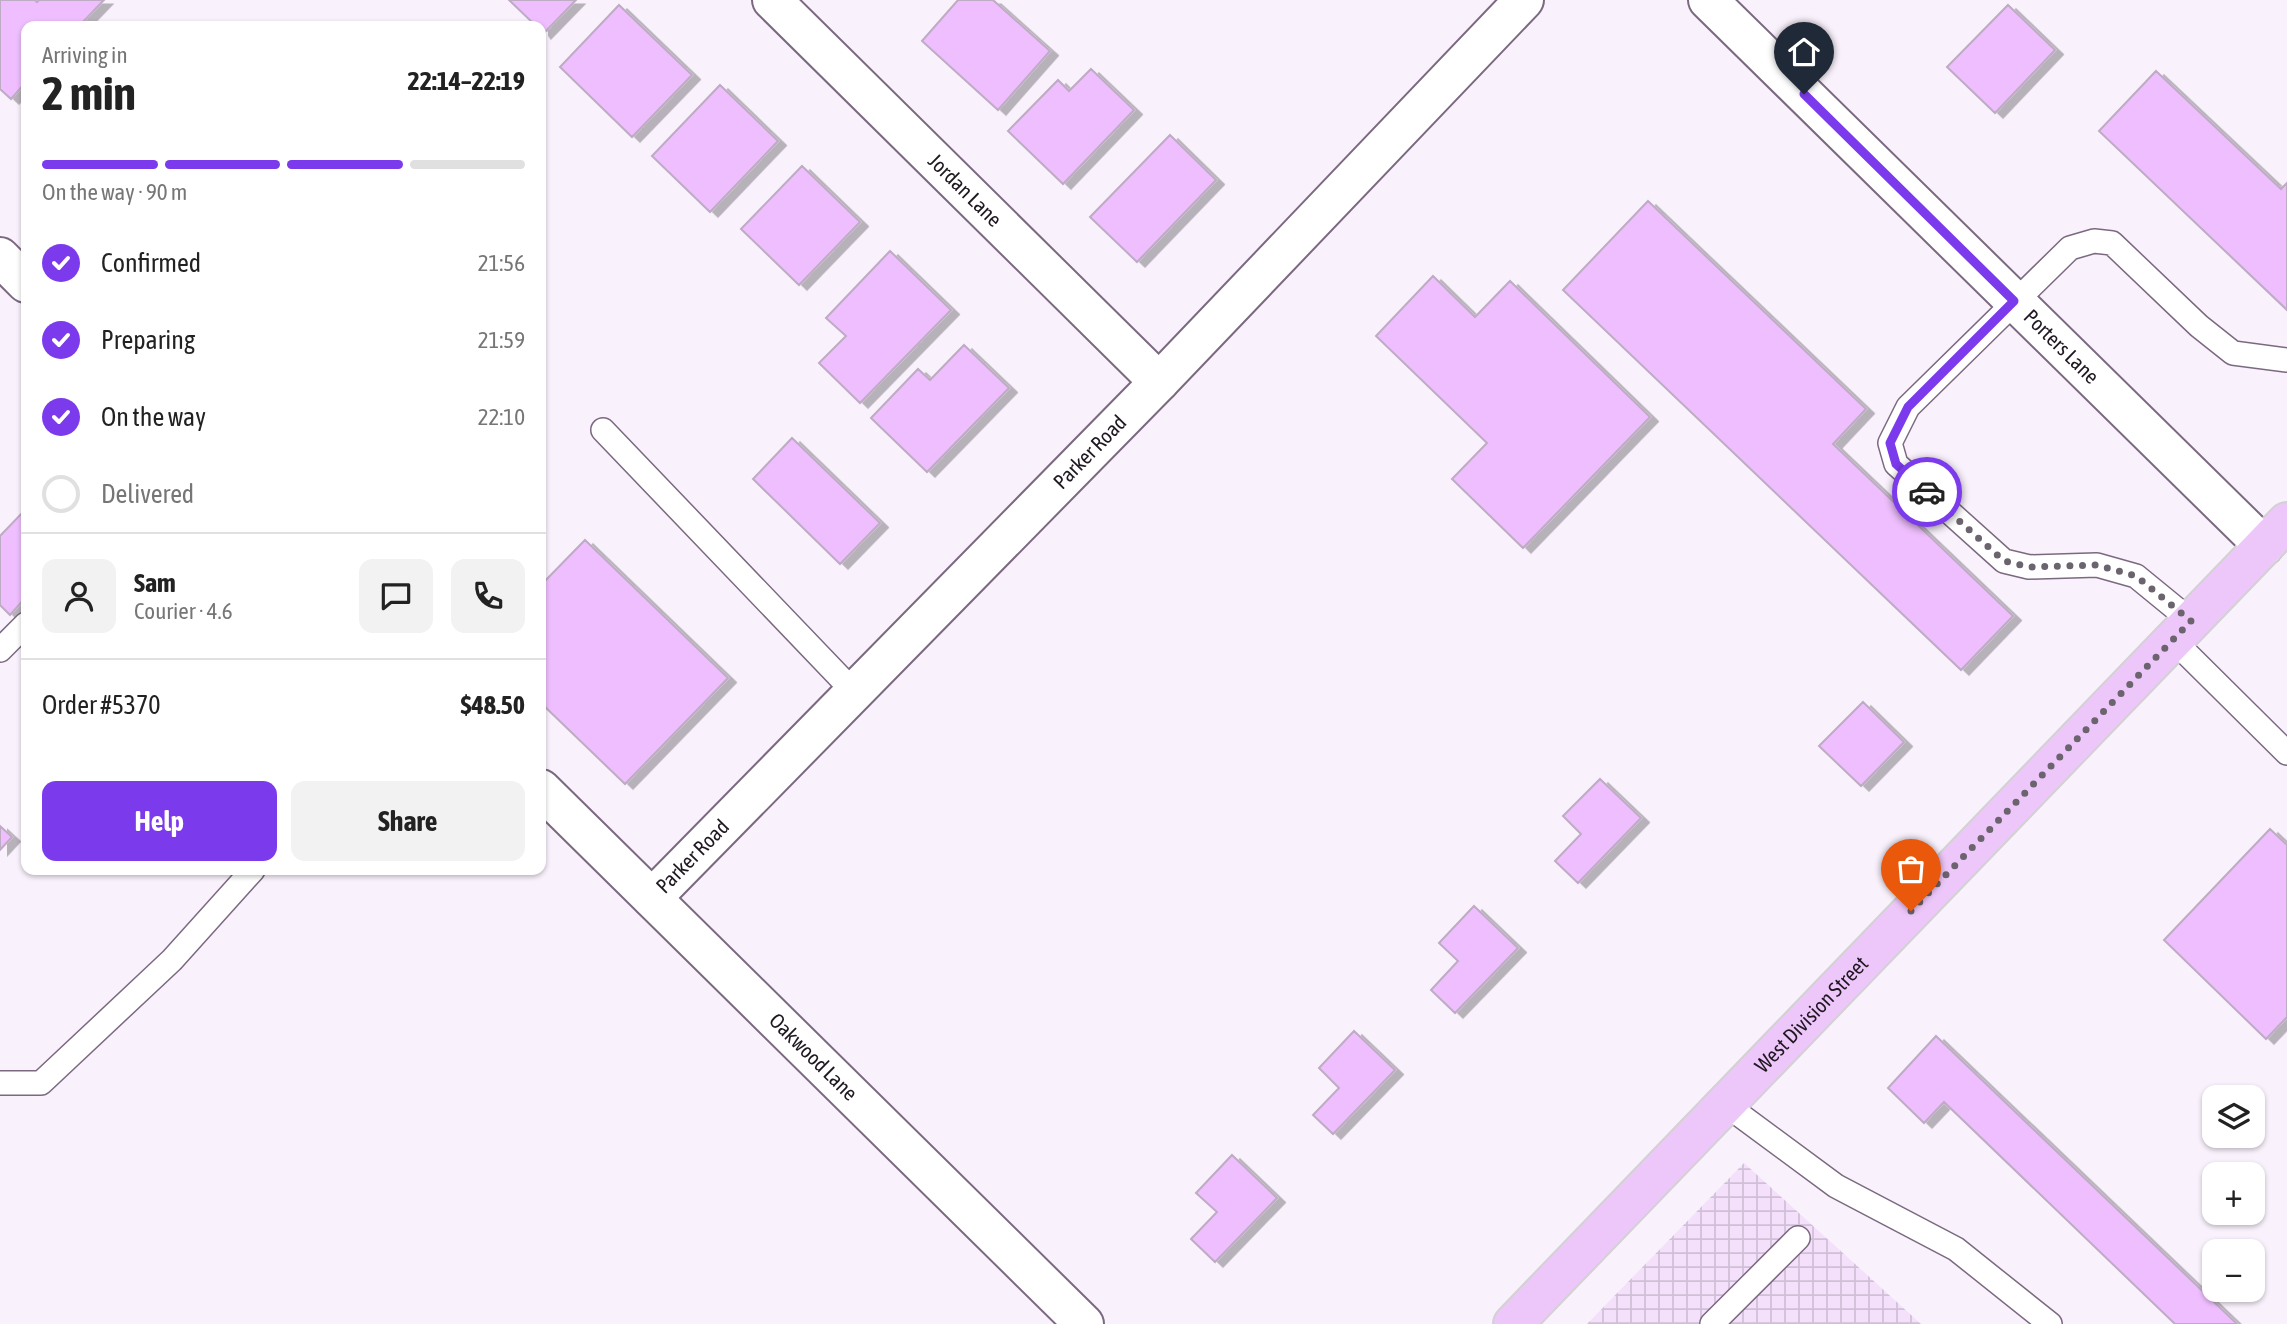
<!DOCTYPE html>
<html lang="en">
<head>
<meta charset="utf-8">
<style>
	:root { --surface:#fff; --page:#f2f2f2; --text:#222; --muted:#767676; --line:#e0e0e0; --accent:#7c3aed }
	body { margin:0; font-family:"Asap Condensed",sans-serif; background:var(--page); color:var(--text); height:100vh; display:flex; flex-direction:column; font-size:26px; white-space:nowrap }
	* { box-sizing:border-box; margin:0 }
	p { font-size:23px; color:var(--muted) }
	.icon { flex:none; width:38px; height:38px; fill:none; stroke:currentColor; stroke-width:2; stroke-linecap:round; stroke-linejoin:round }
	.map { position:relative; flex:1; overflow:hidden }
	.drawer { position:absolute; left:21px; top:21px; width:525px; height:854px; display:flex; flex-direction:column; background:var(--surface); border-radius:14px; box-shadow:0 2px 5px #0004 }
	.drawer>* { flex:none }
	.fabs { position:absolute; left:2202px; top:1085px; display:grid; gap:14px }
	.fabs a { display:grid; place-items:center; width:63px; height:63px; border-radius:14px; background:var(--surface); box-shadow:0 2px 5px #0004; font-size:35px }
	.pin { position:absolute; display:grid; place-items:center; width:60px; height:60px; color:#fff; margin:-72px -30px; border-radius:50% 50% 50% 0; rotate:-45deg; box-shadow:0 0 7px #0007 }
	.pin .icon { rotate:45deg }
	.courier { position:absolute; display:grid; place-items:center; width:70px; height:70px; margin:-35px; border:5px solid #7c3aed; border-radius:50%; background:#fff; color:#222; box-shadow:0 2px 9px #0007 }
	.overview em { font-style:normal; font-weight:700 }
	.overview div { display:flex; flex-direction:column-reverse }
	.overview { display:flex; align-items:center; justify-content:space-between; height:119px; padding:0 21px }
	h1 { font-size:46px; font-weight:700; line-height:52px }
	.bar { display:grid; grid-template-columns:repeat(4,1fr); gap:10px 7px; align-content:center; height:84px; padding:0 21px }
	.bar i { height:9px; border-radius:5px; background:var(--line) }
	.bar .active { background:var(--accent) }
	.bar p { grid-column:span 4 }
	.line { display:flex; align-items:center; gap:18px; padding:0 21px; border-top:2px solid var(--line) }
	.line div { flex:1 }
	.round { display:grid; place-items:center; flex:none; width:74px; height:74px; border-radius:14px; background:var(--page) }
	ol { padding:0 21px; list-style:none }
	li { display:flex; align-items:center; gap:21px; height:77px }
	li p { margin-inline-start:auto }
	li .icon { padding:7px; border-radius:50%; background:var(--accent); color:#fff; stroke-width:4 }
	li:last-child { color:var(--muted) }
	li i { width:38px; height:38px; border:4px solid var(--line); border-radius:50% }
	.cta { display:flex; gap:14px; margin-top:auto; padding:14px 21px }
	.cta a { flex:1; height:80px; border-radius:14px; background:var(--accent); color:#fff; font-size:28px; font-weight:700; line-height:80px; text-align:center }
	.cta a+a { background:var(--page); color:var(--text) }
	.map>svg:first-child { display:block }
	.industrial { fill:url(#industrial-grid) }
	.building { fill:#efbefe; stroke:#beabc4; stroke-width:2; filter:url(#shadow) }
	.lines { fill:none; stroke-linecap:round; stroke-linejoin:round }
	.service-casing { stroke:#7b6980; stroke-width:26 }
	.minor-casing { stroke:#7b6980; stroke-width:42 }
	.tertiary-casing { stroke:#7b6980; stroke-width:42 }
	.primary-casing { stroke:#d2d1d3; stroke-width:42 }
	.service { stroke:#fff; stroke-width:23 }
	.minor { stroke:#fff; stroke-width:38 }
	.tertiary { stroke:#fff; stroke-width:38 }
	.primary { stroke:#eec7fa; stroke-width:38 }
	.done { stroke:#6b646e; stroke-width:7; stroke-dasharray:0 12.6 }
	.route { stroke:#7c3aed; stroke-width:9 }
	.labels { text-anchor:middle; stroke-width:5; stroke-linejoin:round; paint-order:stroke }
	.street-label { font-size:21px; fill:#1f1821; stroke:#fff }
</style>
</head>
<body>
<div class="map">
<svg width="2287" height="1324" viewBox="0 0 2287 1324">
	<defs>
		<pattern id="industrial-grid" width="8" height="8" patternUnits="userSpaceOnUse" patternTransform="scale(1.75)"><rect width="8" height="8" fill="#f4e0fb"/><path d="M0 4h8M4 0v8" fill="none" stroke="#d1bfd7"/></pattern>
		<filter id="shadow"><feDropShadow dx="8" dy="4.5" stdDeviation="0" flood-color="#0004"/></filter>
	</defs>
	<rect width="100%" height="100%" fill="#f9f1fc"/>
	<!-- industrial -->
	<path class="industrial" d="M1744 1163 1921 1324H1587Z"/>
	<!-- building -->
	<path class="building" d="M0 0H35L37 2 39 0H104L79 26H26V82L11 99 0 89Z
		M509 0H576L543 34 541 31V26H536Z
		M958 0H993L1050 51 998 110 922 41Z
		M619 5 692 75 632 137 560 67Z
		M2008 5 2055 50 1995 113 1947 67Z
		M1091 69 1134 110 1063 184 1008 131 1058 80 1069 91Z
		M2156 71 2281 189 2287 183V310L2099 131Z
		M720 85 778 141 710 212 652 156Z
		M1170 135 1216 180 1137 262 1090 217Z
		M802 166 860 222 799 285 741 229Z
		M1648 201 1866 409 1833 444 2013 616 1961 670 1563 290Z
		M890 251 951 310 860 403 819 363 846 336 826 318Z
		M1433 276 1475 317 1510 281 1650 417 1523 548 1452 479 1487 443 1376 336Z
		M964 345 1009 388 927 472 871 418 918 369 930 380Z
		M792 438 880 523 840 564 753 479Z
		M22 513 26 516V597L10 615 0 605V536Z
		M585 540 728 678 625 784 541 703V585Z
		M1863 702 1904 742 1861 786 1819 746Z
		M1600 779 1641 818 1578 883 1555 861 1581 834 1563 816Z
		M0 826 12 837 0 850Z
		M2270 829 2287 845V1017L2266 1039 2164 940Z
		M1474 906 1518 948 1455 1013 1431 990 1458 961 1439 943Z
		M1354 1031 1395 1070 1333 1134 1313 1115 1339 1088 1319 1068Z
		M1936 1036 2237 1324H2175L1944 1102 1924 1123 1888 1088Z
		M1232 1155 1277 1198 1215 1262 1191 1239 1217 1212 1196 1193Z"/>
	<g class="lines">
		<!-- service casing -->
		<g class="service-casing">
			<path id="service" d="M603 430 854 692
				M2191 621 2136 576 2097 565 2029 567 2004 561 1896 464 1890 443 1908 407 2070 248 2094 241 2112 243 2199 326 2233 353 2287 360
				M2173 640 2287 753
				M0 650 26 624
				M0 1083H41L172 960 253 870
				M1725 1104 1836 1186 1956 1249 2050 1324
				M1712 1324 1798 1238"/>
		</g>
		<!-- minor casing -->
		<g class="minor-casing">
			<g id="minor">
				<path id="s1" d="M772 0 1159 382"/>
				<path id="s2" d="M1708 0 2264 546"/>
				<path id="s3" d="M652 898 1159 382 1524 0"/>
			</g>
		</g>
		<!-- tertiary casing -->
		<g class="tertiary-casing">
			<g id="tertiary">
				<path d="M0 257 26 283"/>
				<path id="s4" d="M541 789 1084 1324"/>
			</g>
		</g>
		<!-- primary casing -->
		<g class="primary-casing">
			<g id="primary">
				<path id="s5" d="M1513 1324 2287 522"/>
			</g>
		</g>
		<!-- service -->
		<use href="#service" class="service"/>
		<!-- minor -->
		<use href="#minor" class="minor"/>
		<!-- tertiary -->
		<use href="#tertiary" class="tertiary"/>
		<!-- primary -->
		<use href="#primary" class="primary"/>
	</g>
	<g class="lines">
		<!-- done -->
		<path class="done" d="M1911 911 2191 621 2136 576 2097 565 2029 567 2004 561 1927 492"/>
		<!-- route -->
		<path class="route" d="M1804 94 2014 301 1908 407 1890 443 1896 464 1927 492"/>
	</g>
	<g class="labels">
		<!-- street labels -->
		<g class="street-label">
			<text dy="7" stroke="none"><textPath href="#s1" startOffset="271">Jordan Lane</textPath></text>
			<text dy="7" stroke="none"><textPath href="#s2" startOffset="495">Porters Lane</textPath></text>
			<text dy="7" stroke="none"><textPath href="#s3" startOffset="625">Parker Road</textPath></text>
			<text dy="7" stroke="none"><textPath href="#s3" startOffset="58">Parker Road</textPath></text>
			<text dy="7" stroke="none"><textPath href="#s5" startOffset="430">West Division Street</textPath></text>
			<text dy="7" stroke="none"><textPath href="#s4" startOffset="382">Oakwood Lane</textPath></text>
		</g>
	</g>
</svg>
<div class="fabs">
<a><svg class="icon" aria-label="layers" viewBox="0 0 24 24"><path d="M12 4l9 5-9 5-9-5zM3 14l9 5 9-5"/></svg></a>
<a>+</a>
<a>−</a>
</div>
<div class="pin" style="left:1911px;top:911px;background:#ea580c"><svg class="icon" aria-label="bag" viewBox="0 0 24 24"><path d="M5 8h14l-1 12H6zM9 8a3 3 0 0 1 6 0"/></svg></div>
<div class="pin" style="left:1804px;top:94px;background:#1f2937"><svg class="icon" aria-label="home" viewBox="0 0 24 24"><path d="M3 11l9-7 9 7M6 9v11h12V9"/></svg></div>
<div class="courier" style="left:1927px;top:492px"><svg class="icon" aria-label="car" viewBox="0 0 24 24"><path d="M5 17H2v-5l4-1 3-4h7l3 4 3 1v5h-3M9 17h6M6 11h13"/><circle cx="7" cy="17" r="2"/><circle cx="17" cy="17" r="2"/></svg></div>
<section class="drawer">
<div class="overview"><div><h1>2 min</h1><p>Arriving in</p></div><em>22:14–22:19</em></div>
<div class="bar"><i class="active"></i><i class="active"></i><i class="active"></i><i></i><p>On the way · 90 m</p></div>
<ol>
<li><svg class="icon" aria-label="check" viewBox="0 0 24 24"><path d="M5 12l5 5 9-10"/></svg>Confirmed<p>21:56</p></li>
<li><svg class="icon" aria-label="check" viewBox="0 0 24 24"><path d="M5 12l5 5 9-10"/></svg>Preparing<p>21:59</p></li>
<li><svg class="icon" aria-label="check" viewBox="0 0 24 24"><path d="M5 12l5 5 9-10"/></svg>On the way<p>22:10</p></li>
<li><i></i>Delivered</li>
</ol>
<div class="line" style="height:126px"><a class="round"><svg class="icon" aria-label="person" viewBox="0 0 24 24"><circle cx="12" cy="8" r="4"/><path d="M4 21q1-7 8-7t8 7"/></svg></a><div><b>Sam</b><p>Courier · 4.6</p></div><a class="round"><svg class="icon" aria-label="chat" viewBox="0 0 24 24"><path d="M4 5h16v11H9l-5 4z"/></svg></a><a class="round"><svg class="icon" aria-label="phone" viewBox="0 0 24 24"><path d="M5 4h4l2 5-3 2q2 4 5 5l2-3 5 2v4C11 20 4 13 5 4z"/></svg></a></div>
<div class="line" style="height:91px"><div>Order #5370</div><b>$48.50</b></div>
<div class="cta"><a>Help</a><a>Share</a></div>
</section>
</div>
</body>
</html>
